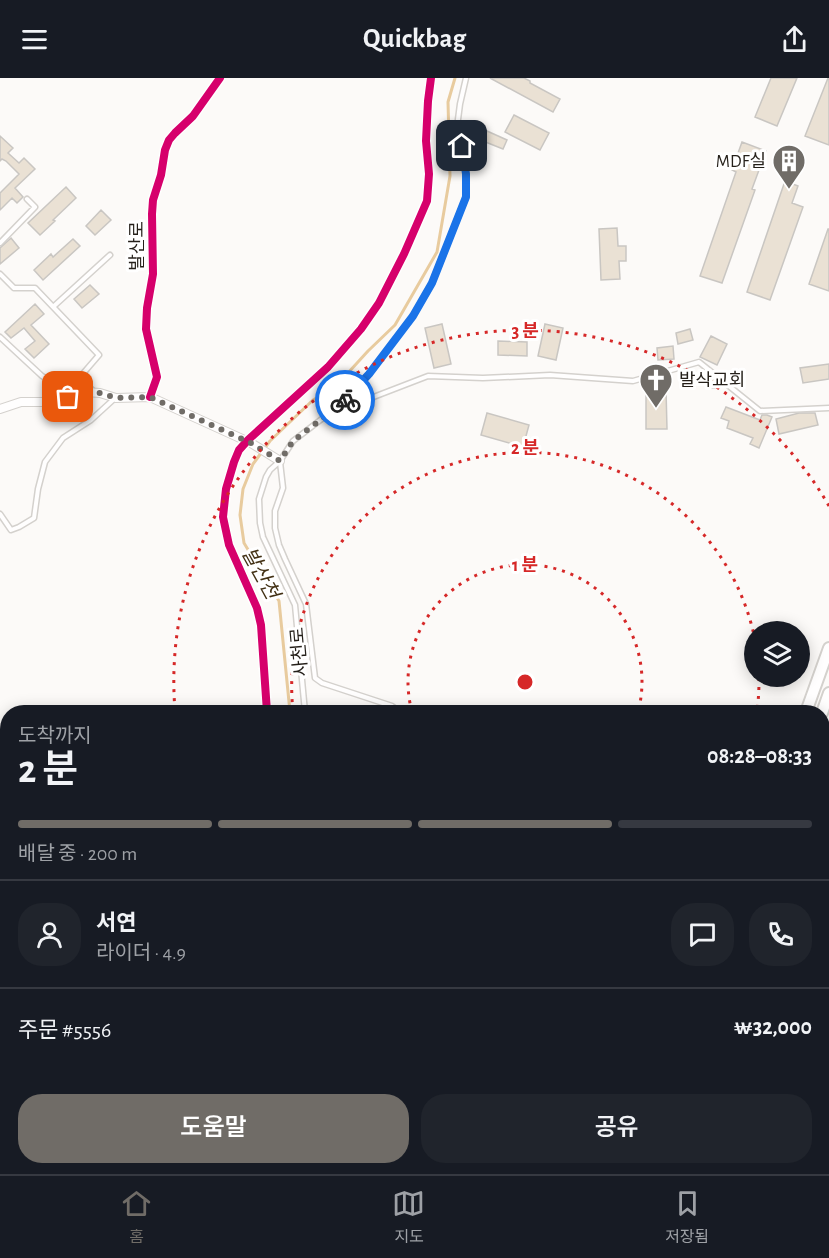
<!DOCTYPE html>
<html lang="ko">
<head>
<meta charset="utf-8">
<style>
	:root { --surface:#171b24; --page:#20242c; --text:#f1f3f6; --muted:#9ea1a6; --line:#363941; --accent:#706c67 }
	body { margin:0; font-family:"Alegreya Sans","Noto Sans KR",sans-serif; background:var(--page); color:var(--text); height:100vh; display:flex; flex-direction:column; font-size:22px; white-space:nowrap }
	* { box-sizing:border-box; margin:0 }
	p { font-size:20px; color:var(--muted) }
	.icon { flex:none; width:33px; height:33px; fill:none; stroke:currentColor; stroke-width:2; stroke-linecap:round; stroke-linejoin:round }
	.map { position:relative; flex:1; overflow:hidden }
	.side { position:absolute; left:0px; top:627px; width:830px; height:470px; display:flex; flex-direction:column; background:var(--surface); border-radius:24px 24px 0 0; box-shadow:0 3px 15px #0003 }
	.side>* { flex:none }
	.buttons { position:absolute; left:744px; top:543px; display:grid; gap:12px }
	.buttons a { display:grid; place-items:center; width:66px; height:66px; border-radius:50%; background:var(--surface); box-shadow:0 3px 15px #0003; font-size:30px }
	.pin { position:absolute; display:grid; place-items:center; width:51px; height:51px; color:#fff; margin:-26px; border-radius:12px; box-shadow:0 3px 9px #0006 }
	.courier { position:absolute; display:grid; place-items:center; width:60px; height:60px; margin:-30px; border:4px solid #1a73e8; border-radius:50%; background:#fff; color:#222; box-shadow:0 2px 8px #0007 }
	.headline em { font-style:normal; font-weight:600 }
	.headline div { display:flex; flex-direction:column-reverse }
	.headline { display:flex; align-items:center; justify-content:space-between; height:102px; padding:0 18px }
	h1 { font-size:39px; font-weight:600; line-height:45px }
	.bar { display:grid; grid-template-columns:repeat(4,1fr); gap:9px 6px; align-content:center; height:72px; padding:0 18px }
	.bar i { height:8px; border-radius:4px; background:var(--line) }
	.bar .active { background:var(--accent) }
	.bar p { grid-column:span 4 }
	.line { display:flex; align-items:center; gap:15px; padding:0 18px; border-top:2px solid var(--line) }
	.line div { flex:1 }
	.round { display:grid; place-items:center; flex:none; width:63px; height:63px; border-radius:24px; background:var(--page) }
	.button { display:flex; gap:12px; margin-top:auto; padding:12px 18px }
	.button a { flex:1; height:69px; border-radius:24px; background:var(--accent); color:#fff; font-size:24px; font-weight:600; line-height:69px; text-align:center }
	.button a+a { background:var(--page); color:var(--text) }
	header { display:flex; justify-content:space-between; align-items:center; height:78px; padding:0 18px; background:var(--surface); font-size:27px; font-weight:600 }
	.tabs { display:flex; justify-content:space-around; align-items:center; height:84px; border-top:2px solid var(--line); background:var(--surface); font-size:16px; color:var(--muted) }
	.tabs a { display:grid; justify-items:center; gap:3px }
	.tabs .active { color:var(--accent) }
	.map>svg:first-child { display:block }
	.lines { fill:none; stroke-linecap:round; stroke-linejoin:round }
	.stream { stroke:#e8cb9e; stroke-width:3 }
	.building { fill:#eae1d4; stroke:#c9c6c2; stroke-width:1.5 }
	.lane-casing { stroke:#d4d1cd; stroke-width:7 }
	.street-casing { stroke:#d4d1cd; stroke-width:10 }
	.secondary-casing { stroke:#d4d1cd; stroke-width:14 }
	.lane { stroke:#fffefe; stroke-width:4 }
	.street { stroke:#fffefe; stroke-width:8 }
	.secondary { stroke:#fffefe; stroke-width:10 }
	.cycleway-casing { stroke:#fff; stroke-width:11 }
	.cycleway { stroke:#d6006c; stroke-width:8 }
	.done { stroke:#706c67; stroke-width:6; stroke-dasharray:0 10.8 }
	.route { stroke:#1a73e8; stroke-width:8 }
	.ring { fill:none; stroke:#d62828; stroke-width:3; stroke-dasharray:3 6 }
	.labels { text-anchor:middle; stroke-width:6; stroke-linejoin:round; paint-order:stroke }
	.poi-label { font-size:18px; fill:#241f19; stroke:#fff; text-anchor:end }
	.street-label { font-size:18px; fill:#241f19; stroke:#fff }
	.water-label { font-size:20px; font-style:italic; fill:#433115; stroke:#fff }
	.centre { fill:#d62828; stroke:#fff; stroke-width:3 }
	.ring-label { font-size:18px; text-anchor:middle; font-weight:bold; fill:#d62828; stroke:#fff; stroke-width:6; stroke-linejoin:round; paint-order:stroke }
</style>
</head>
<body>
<header><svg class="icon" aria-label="menu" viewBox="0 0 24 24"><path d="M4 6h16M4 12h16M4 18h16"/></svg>Quickbag<svg class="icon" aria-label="share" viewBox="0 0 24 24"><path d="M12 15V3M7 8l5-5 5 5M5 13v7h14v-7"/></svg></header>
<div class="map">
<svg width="829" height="1096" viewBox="0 0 829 1096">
	<rect width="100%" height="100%" fill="#fcfaf8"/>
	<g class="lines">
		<!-- stream -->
		<path class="stream" d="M290 634 279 523 244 465 240 437 243 411 253 386 270 363 313 322 329 313 339 309 347 296 368 273 395 247 437 174 450 98 448 24 455 0
			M107 1096 108 1089"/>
	</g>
	<!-- building -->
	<path class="building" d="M490 0H524L530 3V5L560 21 553 34Z
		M771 0H797L777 48 755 39Z
		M828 0H829V67L805 58Z
		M514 37 549 55 540 72 505 54Z
		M487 53 507 62 503 71 483 63Z
		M0 58 13 70 8 75 19 85 24 80 35 91 15 110 23 119 17 125 12 120 0 132V115L19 96 6 83 2 81 0 83Z
		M742 64 766 73 752 111 755 112 722 205 700 198 736 94 732 92Z
		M785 103 798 108 792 125 803 129 770 222 747 214Z
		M66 109 76 120 53 142 55 143 40 157 28 145Z
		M101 132 111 142 95 157 86 148Z
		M617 150 618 168H626V183H619L620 201 601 202 599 151Z
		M828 151H829V213L809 206Z
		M11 160 19 170 0 186V170Z
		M73 161 80 168 43 202 34 192 51 176 53 179Z
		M90 207 99 216 82 230 74 221Z
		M35 226 44 236 31 247 49 266 34 280 25 271 35 263 24 250 11 260 5 254Z
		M442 246 451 286 434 290 425 250Z
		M545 246 563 250 556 282 538 278Z
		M690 251 693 262 678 266 676 255Z
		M711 258 727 266 717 287 700 279Z
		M498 263 527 264V278L498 277Z
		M673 268 674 281 658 282 657 270Z
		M829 286V301L803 305 800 290Z
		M708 300H713L716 303 715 310H707Z
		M666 311 667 351H646V312Z
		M726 329 760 342 762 337H767L772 339 759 370 750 366 753 360 727 350 729 343 721 340Z
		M487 335 529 347 523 369 481 357Z
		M799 335H815L818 347 779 356 776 341Z"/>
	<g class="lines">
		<!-- lane casing -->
		<g class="lane-casing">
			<path id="lane" d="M0 165 35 129 27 121
				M0 196 14 210H35L99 277 80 299 94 314
				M53 229 110 177
				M0 259 42 298 74 317
				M332 335 428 298 483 300 550 297 633 303 699 284 760 333 829 330
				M280 384 283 410 275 433V450L279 467 285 481 306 526 315 600 322 605 392 628 400 634
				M0 436 11 452 19 449 34 440 38 411 45 384 63 360 91 342 114 321
				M305 634 295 527 263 459 260 445 259 421 266 399 270 392 280 383 293 363 340 327 369 296 413 238 432 205 466 119V96L462 68 457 49 460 26 466 0
				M365 634H370
				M822 801 829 804
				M0 1003 8 1006
				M822 1075 829 1072
				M95 1096 96 1089
				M133 1096H155
				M133 1096 134 1089
				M756 1096 777 1089"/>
		</g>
		<!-- street casing -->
		<g class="street-casing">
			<path id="street" d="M150 319 157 299 146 251 147 230 153 196 152 136 153 122 161 97 165 72 169 62 175 55 193 38 220 0
				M0 331 21 324H53L85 314 100 315 116 320 150 319 251 365 280 383
				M267 634 261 547 257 530 229 467 223 439 226 411 234 384 239 372 248 362 328 289 361 251 379 225 404 176 427 123 429 96 426 63 428 23 431 0"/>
		</g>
		<!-- secondary casing -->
		<g class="secondary-casing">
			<path id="secondary" d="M806 634 829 570
				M822 635 829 615
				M822 669 829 650
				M630 1096 633 1089
				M649 1096 652 1089"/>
		</g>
		<!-- lane -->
		<use href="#lane" class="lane"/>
		<!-- street -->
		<use href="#street" class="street"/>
		<!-- secondary -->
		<use href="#secondary" class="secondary"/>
		<!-- cycleway casing -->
		<g class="cycleway-casing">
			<path id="cycleway" d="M150 319 157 299 146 251 147 230 153 196 152 136 153 122 161 97 165 72 169 62 175 55 193 38 220 0
				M267 634 261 547 257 530 229 467 223 439 226 411 234 384 239 372 248 362 328 289 361 251 379 225 404 176 427 123 429 96 426 63 428 23 431 0"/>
		</g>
		<!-- cycleway -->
		<use href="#cycleway" class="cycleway"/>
	</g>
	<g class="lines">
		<!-- done -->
		<path class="done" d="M68 319 85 314 100 315 116 320 150 319 251 365 280 383 293 363 340 327 345 322"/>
		<!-- route -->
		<path class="route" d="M345 322 369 296 413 238 432 205 466 119V96L462 68"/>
	</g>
	<!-- distance rings -->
	<g class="ring">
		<path d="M412 634A117 117 0 1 1 638 634"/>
		<path d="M293 633A234 234 0 0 1 754 557M759 600A234 234 0 0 1 757 633"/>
		<path d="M175 632A351 351 0 0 1 829 428"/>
	</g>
	<!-- icons -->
	<defs>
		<g id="building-pin" transform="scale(1.725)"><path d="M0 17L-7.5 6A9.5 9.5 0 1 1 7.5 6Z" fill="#706c67" stroke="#fff"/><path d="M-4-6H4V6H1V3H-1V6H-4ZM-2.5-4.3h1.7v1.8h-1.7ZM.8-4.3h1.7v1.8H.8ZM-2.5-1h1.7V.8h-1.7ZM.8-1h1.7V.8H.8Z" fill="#fff"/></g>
		<g id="church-pin" transform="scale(1.725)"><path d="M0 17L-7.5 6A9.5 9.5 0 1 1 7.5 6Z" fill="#706c67" stroke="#fff"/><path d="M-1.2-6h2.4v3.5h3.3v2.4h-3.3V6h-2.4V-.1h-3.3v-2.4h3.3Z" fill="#fff"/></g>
	</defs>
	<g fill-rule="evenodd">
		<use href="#building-pin" x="789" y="83"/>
		<use href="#church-pin" x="656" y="302"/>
	</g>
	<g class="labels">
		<!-- poi labels -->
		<g class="poi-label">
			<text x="766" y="89">MDF실</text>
			<text x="679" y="308" text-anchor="start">발삭교회</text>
		</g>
		<!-- street labels -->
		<g class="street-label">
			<text transform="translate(137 168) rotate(-90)" y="6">발산로</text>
			<text transform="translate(299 574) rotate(-95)" y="6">사천로</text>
		</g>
		<!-- water labels -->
		<g class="water-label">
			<text transform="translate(261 495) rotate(61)" y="7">발산천</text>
		</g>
	</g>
	<circle cx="525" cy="604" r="9" class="centre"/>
	<g class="ring-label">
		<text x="525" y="259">3 분</text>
		<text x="525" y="376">2 분</text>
		<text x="525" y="493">1 분</text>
	</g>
</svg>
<div class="buttons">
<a><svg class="icon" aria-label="layers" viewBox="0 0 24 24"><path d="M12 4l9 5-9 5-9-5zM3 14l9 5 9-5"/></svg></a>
</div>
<div class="pin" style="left:68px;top:319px;background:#ea580c"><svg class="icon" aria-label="bag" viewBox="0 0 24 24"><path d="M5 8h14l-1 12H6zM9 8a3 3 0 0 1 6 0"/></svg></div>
<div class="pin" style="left:462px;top:68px;background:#1f2937"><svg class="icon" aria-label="home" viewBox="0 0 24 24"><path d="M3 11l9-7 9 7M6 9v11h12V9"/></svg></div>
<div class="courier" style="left:345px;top:322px"><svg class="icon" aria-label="bike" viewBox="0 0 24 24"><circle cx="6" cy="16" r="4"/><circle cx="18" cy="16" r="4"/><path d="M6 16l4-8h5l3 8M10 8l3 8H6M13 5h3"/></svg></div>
<section class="side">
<div class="headline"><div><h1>2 분</h1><p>도착까지</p></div><em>08:28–08:33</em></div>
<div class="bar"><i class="active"></i><i class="active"></i><i class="active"></i><i></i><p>배달 중 · 200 m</p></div>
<div class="line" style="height:108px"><a class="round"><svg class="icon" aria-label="person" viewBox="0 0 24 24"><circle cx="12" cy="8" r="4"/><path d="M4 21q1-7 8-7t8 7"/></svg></a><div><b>서연</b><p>라이더 · 4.9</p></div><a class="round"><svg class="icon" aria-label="chat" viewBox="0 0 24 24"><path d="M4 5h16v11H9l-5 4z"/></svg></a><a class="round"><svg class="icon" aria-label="phone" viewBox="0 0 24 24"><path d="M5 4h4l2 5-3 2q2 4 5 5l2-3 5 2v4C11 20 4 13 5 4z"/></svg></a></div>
<div class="line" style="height:78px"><div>주문 #5556</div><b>₩32,000</b></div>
<div class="button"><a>도움말</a><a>공유</a></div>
</section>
</div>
<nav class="tabs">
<a class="active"><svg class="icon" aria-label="home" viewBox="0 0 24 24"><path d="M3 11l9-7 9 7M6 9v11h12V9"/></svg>홈</a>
<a><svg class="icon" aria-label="map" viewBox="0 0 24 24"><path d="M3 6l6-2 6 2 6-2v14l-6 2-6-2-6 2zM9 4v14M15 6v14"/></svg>지도</a>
<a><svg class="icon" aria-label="saved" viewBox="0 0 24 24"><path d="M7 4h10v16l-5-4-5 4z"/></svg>저장됨</a>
</nav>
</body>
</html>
